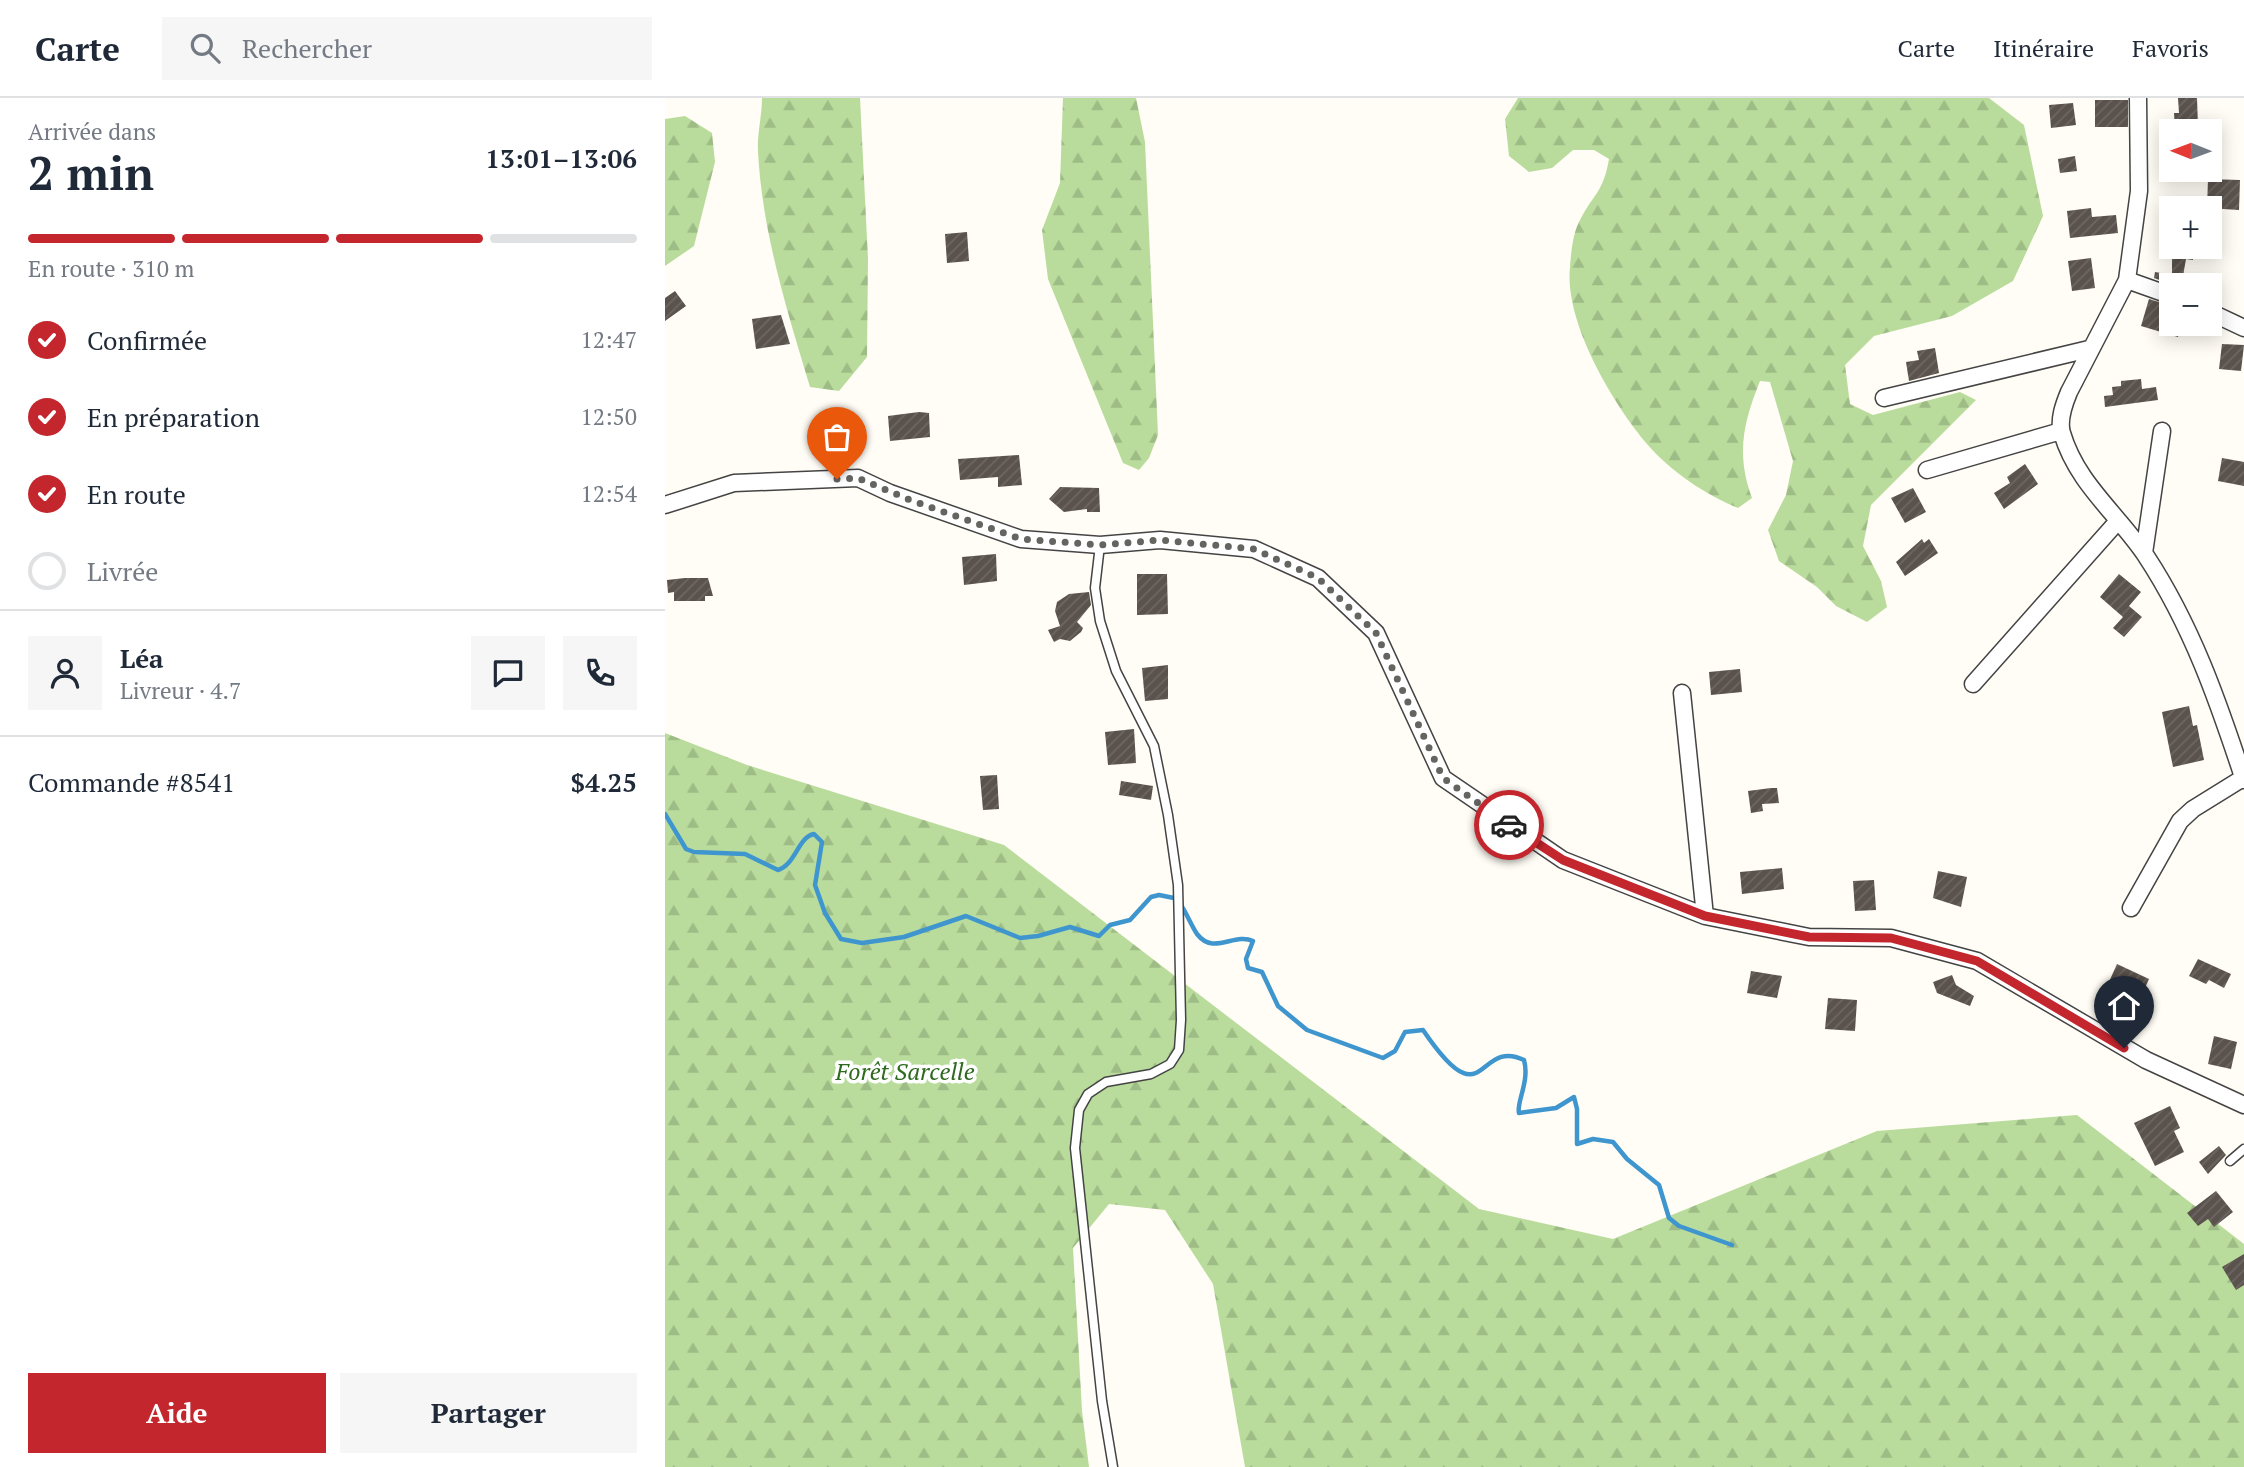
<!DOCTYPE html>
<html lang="fr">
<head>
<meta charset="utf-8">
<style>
	:root { --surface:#fff; --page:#f6f6f7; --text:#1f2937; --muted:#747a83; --line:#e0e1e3; --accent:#c4262e }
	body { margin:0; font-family:"PT Serif",serif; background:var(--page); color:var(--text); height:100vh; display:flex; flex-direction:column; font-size:26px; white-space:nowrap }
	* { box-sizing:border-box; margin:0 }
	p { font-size:23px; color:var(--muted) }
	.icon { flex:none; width:38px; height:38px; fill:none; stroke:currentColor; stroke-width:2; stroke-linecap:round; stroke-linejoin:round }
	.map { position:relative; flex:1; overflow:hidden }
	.side { display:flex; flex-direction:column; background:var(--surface); width:665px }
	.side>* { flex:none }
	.needle { width:46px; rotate:271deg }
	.fabs { position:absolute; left:1494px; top:21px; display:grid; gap:14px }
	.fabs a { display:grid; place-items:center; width:63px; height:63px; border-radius:0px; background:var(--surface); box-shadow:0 4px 18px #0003; font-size:35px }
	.pin { position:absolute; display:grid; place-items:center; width:60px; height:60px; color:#fff; margin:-72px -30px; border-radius:50% 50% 50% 0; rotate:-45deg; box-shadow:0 0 7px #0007 }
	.pin .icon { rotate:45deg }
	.courier { position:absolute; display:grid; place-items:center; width:70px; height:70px; margin:-35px; border:5px solid #c4262e; border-radius:50%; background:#fff; color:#222; box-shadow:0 2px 9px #0007 }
	.head em { font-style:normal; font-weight:600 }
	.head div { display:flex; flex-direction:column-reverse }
	.head { display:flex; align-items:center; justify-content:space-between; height:119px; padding:0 28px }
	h1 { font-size:46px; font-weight:600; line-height:52px }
	.bar { display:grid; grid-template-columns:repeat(4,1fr); gap:10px 7px; align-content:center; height:84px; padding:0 28px }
	.bar i { height:9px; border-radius:5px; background:var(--line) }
	.bar .active { background:var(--accent) }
	.bar p { grid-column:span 4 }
	.line { display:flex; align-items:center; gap:18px; padding:0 28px; border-top:2px solid var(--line) }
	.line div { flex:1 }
	.round { display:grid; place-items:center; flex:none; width:74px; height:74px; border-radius:0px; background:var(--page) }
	ol { padding:0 28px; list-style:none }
	li { display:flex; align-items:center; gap:21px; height:77px }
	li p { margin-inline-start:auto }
	li .icon { padding:7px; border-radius:50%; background:var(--accent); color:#fff; stroke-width:4 }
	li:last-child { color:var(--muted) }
	li i { width:38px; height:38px; border:4px solid var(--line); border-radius:50% }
	.action { display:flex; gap:14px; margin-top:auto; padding:14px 28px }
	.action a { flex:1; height:80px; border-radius:0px; background:var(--accent); color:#fff; font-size:28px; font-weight:600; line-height:80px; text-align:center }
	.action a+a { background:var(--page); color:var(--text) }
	header { display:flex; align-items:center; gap:42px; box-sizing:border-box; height:98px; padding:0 35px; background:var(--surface); border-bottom:2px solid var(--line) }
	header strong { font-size:33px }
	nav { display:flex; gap:38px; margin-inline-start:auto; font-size:24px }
	.search { width:490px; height:63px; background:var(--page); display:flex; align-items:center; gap:18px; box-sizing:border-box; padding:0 24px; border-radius:0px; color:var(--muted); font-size:26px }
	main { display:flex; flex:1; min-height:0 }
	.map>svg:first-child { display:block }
	.forest { fill:url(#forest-firs) }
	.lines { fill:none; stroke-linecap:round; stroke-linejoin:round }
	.stream { stroke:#3f96cf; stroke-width:4.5 }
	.building { fill:url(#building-hatch) }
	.service-casing { stroke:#444; stroke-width:11 }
	.minor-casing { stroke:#444; stroke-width:19 }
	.service { stroke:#fff; stroke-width:8 }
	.minor { stroke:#fff; stroke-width:16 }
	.done { stroke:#646461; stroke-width:7; stroke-dasharray:0 12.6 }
	.route { stroke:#c4262e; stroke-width:9 }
	.labels { text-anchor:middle; stroke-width:7; stroke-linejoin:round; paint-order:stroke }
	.park-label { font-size:24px; font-style:italic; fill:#2f6b1f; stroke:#fff }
</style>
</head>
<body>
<header>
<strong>Carte</strong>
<div class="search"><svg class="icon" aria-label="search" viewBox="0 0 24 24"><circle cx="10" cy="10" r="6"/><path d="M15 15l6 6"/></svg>Rechercher</div>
<nav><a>Carte</a><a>Itinéraire</a><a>Favoris</a></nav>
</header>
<main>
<section class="side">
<div class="head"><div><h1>2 min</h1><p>Arrivée dans</p></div><em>13:01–13:06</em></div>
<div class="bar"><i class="active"></i><i class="active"></i><i class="active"></i><i></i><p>En route · 310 m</p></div>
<ol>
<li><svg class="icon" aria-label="check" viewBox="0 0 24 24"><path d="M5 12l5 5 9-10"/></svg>Confirmée<p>12:47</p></li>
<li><svg class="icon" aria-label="check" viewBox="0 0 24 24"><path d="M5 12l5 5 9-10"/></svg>En préparation<p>12:50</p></li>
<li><svg class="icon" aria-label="check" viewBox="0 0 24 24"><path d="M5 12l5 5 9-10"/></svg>En route<p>12:54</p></li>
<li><i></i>Livrée</li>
</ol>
<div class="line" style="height:126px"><a class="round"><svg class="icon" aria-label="person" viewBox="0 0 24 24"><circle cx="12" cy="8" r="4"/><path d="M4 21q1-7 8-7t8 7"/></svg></a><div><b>Léa</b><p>Livreur · 4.7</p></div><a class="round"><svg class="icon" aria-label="chat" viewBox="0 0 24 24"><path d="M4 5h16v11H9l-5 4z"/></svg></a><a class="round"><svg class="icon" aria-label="phone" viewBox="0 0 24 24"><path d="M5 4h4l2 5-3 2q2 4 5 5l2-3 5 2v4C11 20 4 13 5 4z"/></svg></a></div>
<div class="line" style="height:91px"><div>Commande #8541</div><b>$4.25</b></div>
<div class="action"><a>Aide</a><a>Partager</a></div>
</section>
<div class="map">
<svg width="1579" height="1369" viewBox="0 0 1579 1369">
	<defs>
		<pattern id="forest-firs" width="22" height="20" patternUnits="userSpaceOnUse" patternTransform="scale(1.75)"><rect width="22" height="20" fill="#b9dc9c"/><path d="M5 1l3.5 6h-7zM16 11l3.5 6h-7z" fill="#9ebc85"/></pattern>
		<pattern id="building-hatch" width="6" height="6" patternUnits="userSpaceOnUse" patternTransform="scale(1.75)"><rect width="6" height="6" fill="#5a524d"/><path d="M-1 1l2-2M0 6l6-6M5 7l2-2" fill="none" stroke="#6d6662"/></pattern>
	</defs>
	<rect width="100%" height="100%" fill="#fffdf5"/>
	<!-- forest -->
	<path class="forest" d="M97 0H195L203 161 202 259 174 293 145 289C122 212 97 134 93 53 92 36 97 18 97 0Z
		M398 0H471L480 44 493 337 484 360 474 372 458 365 383 181 377 132 395 85Z
		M853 0H1324L1359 27 1378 118 1348 183 1287 218 1209 238 1180 267 1185 306 1208 317 1295 294 1311 302 1206 407 1198 448 1216 483 1222 509 1202 524 1171 508 1152 489 1114 463 1103 432 1121 397 1128 363 1105 284 1095 283C1078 325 1071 357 1087 400L1073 410C1042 398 1004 372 982 346 948 306 899 224 905 169 906 155 908 134 915 122 929 95 938 95 944 61L929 52H908L887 70 864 74 844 58 840 21Z
		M20 18 47 35 50 64 29 148 0 168V21Z
		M0 635 82 667 339 747 814 1111 948 1141 1212 1033 1412 1017 1579 1146V1369H580L548 1186 500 1112 444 1106 408 1150 417 1313 424 1369H0Z"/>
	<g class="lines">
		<!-- stream -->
		<path class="stream" d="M0 716 21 751 29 754 80 756 113 772C131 766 133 739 149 736L157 744 150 787 160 815 176 841 197 845 239 839 301 818 355 840 373 838 405 829 434 838 445 827 465 822 486 799 494 797 509 800
			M516 807C522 816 526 827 532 836 549 858 569 834 588 843L581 861 583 870 597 874 613 908 642 932 718 960 730 953 740 934 758 932C821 1025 811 939 859 962 865 983 851 1005 854 1015L891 1010 909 999 912 1011V1046L928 1041 948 1044 962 1061 994 1087 1004 1120 1014 1128 1067 1147"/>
	</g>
	<!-- building -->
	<path class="building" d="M1513 0H1532L1533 28 1510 30 1509 15H1514Z
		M1430 2H1463V29H1430Z
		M1408 5 1411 27 1386 30 1384 7Z
		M1410 58 1412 73 1395 75 1393 61Z
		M1543 81 1575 82 1574 112 1542 110Z
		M1426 110 1427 119 1451 117 1453 135 1405 140 1402 113Z
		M302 134 304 163 282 165 280 136Z
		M1507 149H1529L1528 162 1521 161 1518 178 1534 181 1533 187H1508L1489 180 1490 174 1507 177Z
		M1426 160 1430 190 1407 193 1403 163Z
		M10 193 21 208 0 223V200Z
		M1484 201 1507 208V226H1517L1513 239 1476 228Z
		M116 217 125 246 91 251 87 221Z
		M1557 246 1579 247 1576 273 1554 271Z
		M1270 250 1274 275 1244 283 1241 264 1254 262 1252 253Z
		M1476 281 1477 291 1491 289 1493 302 1440 309 1439 298 1448 297 1447 289 1456 288V283Z
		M254 314 264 315 265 339 225 343 223 318Z
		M192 332 194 354 170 356 168 335Z
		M354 357 357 387 333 389V379L295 382 293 361Z
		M1557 360 1579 364V388L1553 383Z
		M1360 366 1373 386 1339 411 1329 395 1345 385 1342 379Z
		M395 389 434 390 435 414H422V411L399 414 384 401Z
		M1248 390 1261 414 1240 425 1226 400Z
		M1257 441 1259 445 1264 441 1273 455 1240 478 1231 464Z
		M331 456 332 483 299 487 297 459Z
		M472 476H502L503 516 472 517Z
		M1454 476 1476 494 1464 508 1477 519 1459 539 1448 530 1458 519 1435 499Z
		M20 480H43L48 498H40V503H9V494L3 495 2 482Z
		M424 494 426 507 412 524 418 530 416 534 405 543 395 541 389 544 383 532 395 528 390 513 392 504 404 496Z
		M503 567V601L480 603 477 570Z
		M1075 571 1077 594 1046 597 1044 574Z
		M1524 608 1528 628 1532 627 1539 662 1508 669 1497 614Z
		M469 631 471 665 443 667 440 634Z
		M332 677 334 711 318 712 315 678Z
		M456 683 488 688 486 702 454 697Z
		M1106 690H1112L1114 705 1097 706 1098 713 1086 715 1083 693Z
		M1117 770 1119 791 1077 796 1075 774Z
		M1273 773 1302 779 1296 809 1268 800Z
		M1209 782 1211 812 1190 813 1188 783Z
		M1533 861 1566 876 1559 890 1544 882 1541 886 1524 878Z
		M1452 866 1484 881 1471 910 1439 895Z
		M1086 873 1117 878 1112 900 1082 895Z
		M1287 877 1291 887 1309 898 1305 908 1272 895 1268 884Z
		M1163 900 1192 902 1190 933 1160 931Z
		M1549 938 1572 944 1566 971 1543 966Z
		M1505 1008 1515 1030 1509 1033 1519 1054 1490 1068 1469 1025Z
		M1554 1048 1561 1057 1543 1076 1534 1064Z
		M1551 1093 1568 1114 1549 1129 1543 1121 1533 1128 1522 1115Z
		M1579 1156V1187L1571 1192 1557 1169Z"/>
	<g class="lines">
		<!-- service casing -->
		<g class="service-casing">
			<path id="service" d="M435 447 430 490 435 523 451 573 489 648 503 717 513 787 516 922 514 952 505 966 486 976 441 984 423 996 414 1012 410 1050 437 1303 448 1369
				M1565 1063 1579 1051"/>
		</g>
		<!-- minor casing -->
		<g class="minor-casing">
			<path id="minor" d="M1473 0 1474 93 1462 182 1404 294C1399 306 1393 322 1397 335 1412 386 1453 416 1481 458 1527 528 1553 603 1579 682
				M1462 182 1507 198
				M1545 214 1579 230
				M1219 300 1424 251
				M1262 372 1396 333
				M0 407 69 385 193 380 225 395 356 441 435 447 495 442 589 451 653 480 711 535 778 680 898 762 1040 818 1144 839 1226 840 1312 863 1481 962 1579 1007
				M1479 455 1497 333
				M1308 586 1452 424
				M1017 595 1040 818
				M1466 810 1515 723 1528 711 1578 680"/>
		</g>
		<!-- service -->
		<use href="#service" class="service"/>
		<!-- minor -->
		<use href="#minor" class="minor"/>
	</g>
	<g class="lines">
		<!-- done -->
		<path class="done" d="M172 381 193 380 245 402 356 441 435 447 495 442 589 451 653 480 711 535 778 680 844 727"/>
		<!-- route -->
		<path class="route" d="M844 727 898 762 1040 818 1144 839 1226 840 1312 863 1459 950"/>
	</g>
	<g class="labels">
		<!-- park labels -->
		<g class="park-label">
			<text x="240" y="982">Forêt Sarcelle</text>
		</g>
	</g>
</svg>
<div class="fabs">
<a><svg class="needle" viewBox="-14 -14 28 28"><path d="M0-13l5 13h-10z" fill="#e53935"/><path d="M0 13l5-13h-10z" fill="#747a83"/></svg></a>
<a>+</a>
<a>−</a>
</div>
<div class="pin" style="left:172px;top:381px;background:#ea580c"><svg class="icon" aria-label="bag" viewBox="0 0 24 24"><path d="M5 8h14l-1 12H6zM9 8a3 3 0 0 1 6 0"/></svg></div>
<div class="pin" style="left:1459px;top:950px;background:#1f2937"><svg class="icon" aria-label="home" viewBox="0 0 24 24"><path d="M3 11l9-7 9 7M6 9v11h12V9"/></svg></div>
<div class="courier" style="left:844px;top:727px"><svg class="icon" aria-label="car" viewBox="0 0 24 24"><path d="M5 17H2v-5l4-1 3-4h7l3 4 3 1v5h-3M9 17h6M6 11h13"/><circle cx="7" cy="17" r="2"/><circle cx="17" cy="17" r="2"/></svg></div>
</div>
</main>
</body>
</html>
